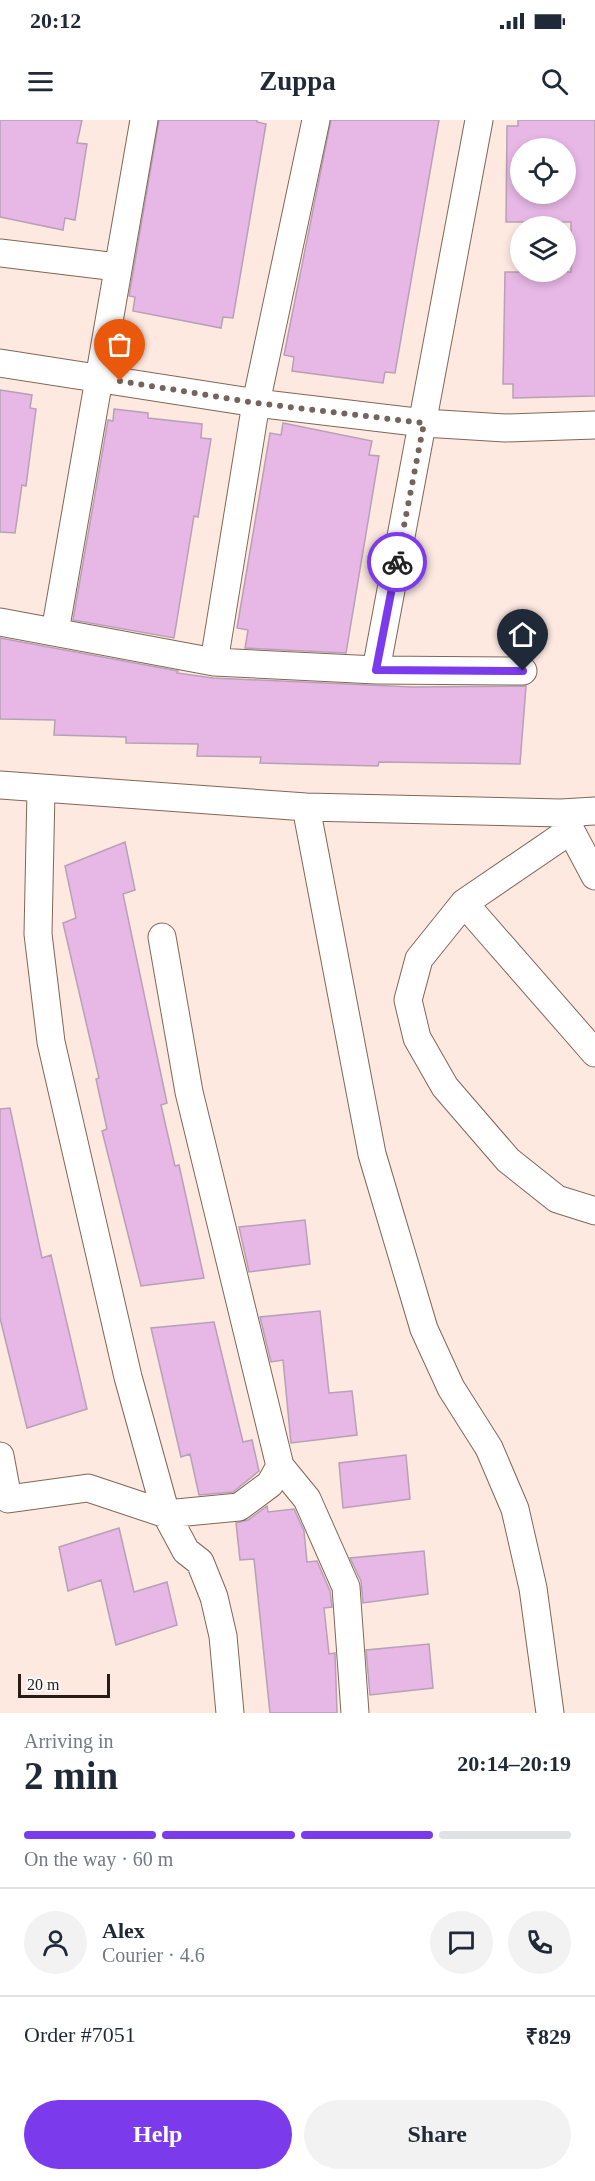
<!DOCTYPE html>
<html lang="en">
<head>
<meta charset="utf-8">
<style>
	:root { --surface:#fff; --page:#f2f2f3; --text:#1f2937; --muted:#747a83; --line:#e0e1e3; --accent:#7c3aed }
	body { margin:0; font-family:"Times New Roman",serif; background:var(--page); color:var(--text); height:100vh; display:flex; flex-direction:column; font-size:22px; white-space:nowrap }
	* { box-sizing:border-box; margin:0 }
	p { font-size:20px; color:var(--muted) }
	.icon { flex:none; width:33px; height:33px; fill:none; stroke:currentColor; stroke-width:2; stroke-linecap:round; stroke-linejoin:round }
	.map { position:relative; height:1593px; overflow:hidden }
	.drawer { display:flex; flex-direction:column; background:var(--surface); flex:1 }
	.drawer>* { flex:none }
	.controls { position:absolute; left:510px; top:18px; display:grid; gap:12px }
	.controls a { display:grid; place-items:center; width:66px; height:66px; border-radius:50%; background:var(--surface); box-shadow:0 3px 9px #0003; font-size:30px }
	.scale { position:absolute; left:18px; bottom:15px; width:92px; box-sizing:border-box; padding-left:6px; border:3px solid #281c17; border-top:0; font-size:16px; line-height:21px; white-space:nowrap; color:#281c17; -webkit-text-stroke:4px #fbfbfb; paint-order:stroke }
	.pin { position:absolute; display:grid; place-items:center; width:51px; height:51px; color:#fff; margin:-62px -26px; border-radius:50% 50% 50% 0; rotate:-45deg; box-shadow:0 0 6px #0007 }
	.pin .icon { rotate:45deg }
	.courier { position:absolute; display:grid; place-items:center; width:60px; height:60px; margin:-30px; border:4px solid #7c3aed; border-radius:50%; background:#fff; color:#222; box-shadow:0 2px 8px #0007 }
	.summary em { font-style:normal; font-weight:800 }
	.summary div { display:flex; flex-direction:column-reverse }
	.summary { display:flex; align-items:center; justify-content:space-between; height:102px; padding:0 24px }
	h1 { font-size:39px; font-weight:800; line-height:45px }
	.bar { display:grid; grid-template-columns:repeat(4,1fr); gap:9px 6px; align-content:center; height:72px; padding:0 24px }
	.bar i { height:8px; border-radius:4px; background:var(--line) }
	.bar .selected { background:var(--accent) }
	.bar p { grid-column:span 4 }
	.line { display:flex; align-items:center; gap:15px; padding:0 24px; border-top:2px solid var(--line) }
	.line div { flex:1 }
	.round { display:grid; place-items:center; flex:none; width:63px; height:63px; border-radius:32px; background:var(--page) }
	.primary-button { display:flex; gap:12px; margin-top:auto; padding:12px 24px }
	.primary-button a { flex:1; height:69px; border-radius:36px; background:var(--accent); color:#fff; font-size:24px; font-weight:800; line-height:69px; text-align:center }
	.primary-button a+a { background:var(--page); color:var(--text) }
	.status { display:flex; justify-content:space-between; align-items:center; height:42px; padding:0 30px; background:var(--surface); direction:ltr }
	.status svg { height:16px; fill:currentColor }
	header { display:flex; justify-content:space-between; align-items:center; height:78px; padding:0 24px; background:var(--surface); font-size:27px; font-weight:800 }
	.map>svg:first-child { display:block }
	.building { fill:#e7b7e5; stroke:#b8a0b7; stroke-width:1.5; fill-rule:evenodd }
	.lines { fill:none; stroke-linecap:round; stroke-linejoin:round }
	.minor-casing { stroke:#826658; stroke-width:29 }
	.minor { stroke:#fff; stroke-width:27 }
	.done { stroke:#73645d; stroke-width:6; stroke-dasharray:0 10.8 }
	.route { stroke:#7c3aed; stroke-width:8 }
</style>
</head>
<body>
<div class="status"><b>20:12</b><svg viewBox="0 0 49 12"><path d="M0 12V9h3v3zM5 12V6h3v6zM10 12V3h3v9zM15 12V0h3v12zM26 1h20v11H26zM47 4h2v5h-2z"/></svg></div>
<header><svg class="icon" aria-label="menu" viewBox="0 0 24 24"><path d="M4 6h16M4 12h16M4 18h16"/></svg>Zuppa<svg class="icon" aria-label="search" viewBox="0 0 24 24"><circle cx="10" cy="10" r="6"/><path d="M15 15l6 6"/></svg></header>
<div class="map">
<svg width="595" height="1593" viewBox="0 0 595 1593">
	<rect width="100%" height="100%" fill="#fde9e0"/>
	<!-- building -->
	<path class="building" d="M0 0H82L77 23 87 24 75 100 65 98 63 110 0 97Z
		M159 0H257V2L266 4 233 198 223 197 221 208 133 191 135 177 129 176Z
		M331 0H439L395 253 385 252 383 263 292 251 294 237 284 235Z
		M518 0H595V276L513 278V264H503L505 152H571V102H506L507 6H518ZM520 28H566V74H520Z
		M0 270 32 275 30 288 36 289 26 366 22 365 15 413 0 412Z
		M114 289 148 293V298L202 304 201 318 211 319 198 397 194 396 174 518 73 500 108 300 113 301Z
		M283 303 372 321 369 335 379 336 346 533 245 528 248 510 237 508 270 313 281 315Z
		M0 518 178 551 177 553 213 558 412 567 526 566 520 644 379 642 378 646 260 643 261 637 197 636 198 624 126 623V617L54 615 55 600 0 599Z
		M125 722 135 770 123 774 167 983 161 985 175 1046 179 1045 204 1158 141 1166 102 1011 107 1009 96 959 99 958 63 803 76 798 65 746Z
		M10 988 42 1138 51 1135 87 1289 27 1308 0 1198V989Z
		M305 1100 310 1144 249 1152 239 1107Z
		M320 1191 329 1273 352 1271 357 1315 291 1323 283 1240 271 1242 260 1197Z
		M214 1202 243 1322 252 1320 259 1351 233 1372 199 1375 190 1334 181 1337 151 1208Z
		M406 1335 410 1379 343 1388 339 1343Z
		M267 1386 268 1392 294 1389 304 1411 307 1442 317 1441 330 1471 332 1487 324 1488 329 1534 335 1533 337 1593H270L254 1439 240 1440 236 1403 248 1400Z
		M119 1408 134 1472 167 1462 177 1505 116 1525 101 1460 68 1471 59 1427Z
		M424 1431 428 1474 363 1483 361 1461 350 1438Z
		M429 1524 433 1568 370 1575 366 1530Z"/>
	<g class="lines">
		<!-- minor casing -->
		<g class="minor-casing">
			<path id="minor" d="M0 133 117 147
				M0 243 256 283 424 303 505 308 595 305
				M0 502 214 542 376 550 523 551
				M55 512 144 0
				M214 542 256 283 316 0
				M376 550 479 0
				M0 665 306 687 561 693 595 691
				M41 670 38 814 51 922 128 1257 166 1394 186 1431 200 1442 214 1477 223 1516 230 1593
				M306 687 372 1034 424 1209 451 1268 489 1328 515 1389 533 1468 550 1593
				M562 694 595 756
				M571 710 464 783 419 839 408 880 417 918 445 967 508 1040 557 1079 595 1091
				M464 783 595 933
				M162 817 189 972 280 1346 307 1379 346 1467 355 1593
				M0 1336 8 1379 88 1368 166 1394 239 1387 270 1364 280 1346"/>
		</g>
		<!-- minor -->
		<use href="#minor" class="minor"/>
	</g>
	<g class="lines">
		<!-- done -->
		<path class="done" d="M120 261 256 283 424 303 397 442"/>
		<!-- route -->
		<path class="route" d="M397 442 376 550 523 551"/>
	</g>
</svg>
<div class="controls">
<a><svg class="icon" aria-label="locate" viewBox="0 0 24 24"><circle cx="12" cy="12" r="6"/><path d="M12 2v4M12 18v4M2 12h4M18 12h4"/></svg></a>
<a><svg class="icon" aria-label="layers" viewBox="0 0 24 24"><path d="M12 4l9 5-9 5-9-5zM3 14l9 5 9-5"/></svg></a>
</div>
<div class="scale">20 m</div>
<div class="pin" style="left:120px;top:261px;background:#ea580c"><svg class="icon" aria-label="bag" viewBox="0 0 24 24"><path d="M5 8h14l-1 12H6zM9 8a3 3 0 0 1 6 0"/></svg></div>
<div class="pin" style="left:523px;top:551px;background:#1f2937"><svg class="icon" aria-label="home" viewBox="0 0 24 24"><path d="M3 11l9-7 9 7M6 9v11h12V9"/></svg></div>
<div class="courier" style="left:397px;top:442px"><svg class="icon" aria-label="bike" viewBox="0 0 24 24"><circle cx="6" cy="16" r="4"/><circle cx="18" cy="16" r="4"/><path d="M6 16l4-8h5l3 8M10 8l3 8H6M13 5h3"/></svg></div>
</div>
<section class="drawer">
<div class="summary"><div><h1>2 min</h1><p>Arriving in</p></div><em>20:14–20:19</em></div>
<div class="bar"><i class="selected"></i><i class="selected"></i><i class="selected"></i><i></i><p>On the way · 60 m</p></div>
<div class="line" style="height:108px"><a class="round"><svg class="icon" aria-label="person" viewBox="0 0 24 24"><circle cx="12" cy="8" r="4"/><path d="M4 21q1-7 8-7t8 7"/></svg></a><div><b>Alex</b><p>Courier · 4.6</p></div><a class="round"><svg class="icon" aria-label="chat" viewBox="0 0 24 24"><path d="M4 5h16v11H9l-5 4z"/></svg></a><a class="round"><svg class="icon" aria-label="phone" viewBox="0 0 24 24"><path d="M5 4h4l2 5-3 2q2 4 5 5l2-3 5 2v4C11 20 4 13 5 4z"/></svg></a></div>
<div class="line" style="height:78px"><div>Order #7051</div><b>₹829</b></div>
<div class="primary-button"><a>Help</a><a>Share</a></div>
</section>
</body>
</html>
